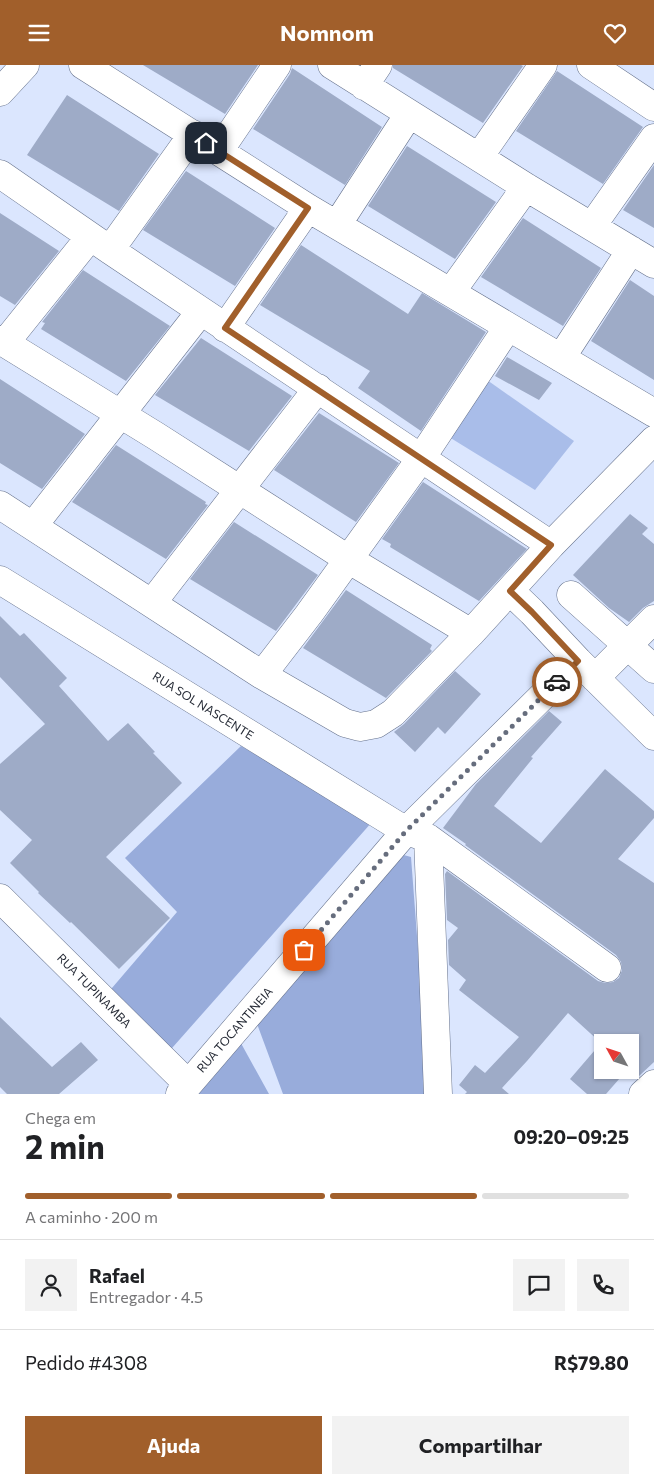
<!DOCTYPE html>
<html lang="pt">
<head>
<meta charset="utf-8">
<style>
	:root { --surface:#fff; --page:#f2f2f2; --text:#202124; --muted:#757577; --line:#e0e0e0; --accent:#a15f2b }
	body { margin:0; font-family:Commissioner,sans-serif; background:var(--page); color:var(--text); height:100vh; display:flex; flex-direction:column; font-size:19px; white-space:nowrap }
	* { box-sizing:border-box; margin:0 }
	p { font-size:16px; color:var(--muted) }
	.icon { flex:none; width:28px; height:28px; fill:none; stroke:currentColor; stroke-width:2; stroke-linecap:round; stroke-linejoin:round }
	.map { position:relative; height:1029px; overflow:hidden }
	.sheet { display:flex; flex-direction:column; background:var(--surface); flex:1 }
	.sheet>* { flex:none }
	.needle { width:32px; rotate:310deg }
	.controls { position:absolute; left:594px; top:969px; display:grid; gap:10px }
	.controls a { display:grid; place-items:center; width:45px; height:45px; border-radius:0px; background:var(--surface); box-shadow:0 1px 4px #0004; font-size:25px }
	.pin { position:absolute; display:grid; place-items:center; width:42px; height:42px; color:#fff; margin:-21px; border-radius:10px; box-shadow:0 2px 8px #0006 }
	.courier { position:absolute; display:grid; place-items:center; width:50px; height:50px; margin:-25px; border:4px solid #a15f2b; border-radius:50%; background:#fff; color:#222; box-shadow:0 1px 6px #0007 }
	.headline em { font-style:normal; font-weight:700 }
	.headline div { display:flex; flex-direction:column-reverse }
	.headline { display:flex; align-items:center; justify-content:space-between; height:85px; padding:0 25px }
	h1 { font-size:32px; font-weight:700; line-height:38px }
	.bar { display:grid; grid-template-columns:repeat(4,1fr); gap:8px 5px; align-content:center; height:60px; padding:0 25px }
	.bar i { height:6px; border-radius:4px; background:var(--line) }
	.bar .selected { background:var(--accent) }
	.bar p { grid-column:span 4 }
	.line { display:flex; align-items:center; gap:12px; padding:0 25px; border-top:1px solid var(--line) }
	.line div { flex:1 }
	.round { display:grid; place-items:center; flex:none; width:52px; height:52px; border-radius:0px; background:var(--page) }
	.primary-button { display:flex; gap:10px; margin-top:auto; padding:10px 25px }
	.primary-button a { flex:1; height:58px; border-radius:0px; background:var(--accent); color:#fff; font-size:20px; font-weight:700; line-height:58px; text-align:center }
	.primary-button a+a { background:var(--page); color:var(--text) }
	header { display:flex; justify-content:space-between; align-items:center; height:65px; padding:0 25px; background:var(--accent); color:#fff; font-size:22px; font-weight:700 }
	.map>svg:first-child { display:block }
	.green { fill:#a9bde9 }
	.forest { fill:#98acdb }
	.building { fill:#9eabc7 }
	.lines { fill:none; stroke-linecap:round; stroke-linejoin:round }
	.minor-casing { stroke:#66728c; stroke-width:29 }
	.minor { stroke:#fff; stroke-width:28 }
	.done { stroke:#666d7d; stroke-width:5; stroke-dasharray:0 9 }
	.route { stroke:#a15f2b; stroke-width:6 }
	.labels { text-anchor:middle; stroke-width:4; stroke-linejoin:round; paint-order:stroke }
	.street-label { font-size:12px; fill:#272c37; stroke:#fff }
</style>
</head>
<body>
<header><svg class="icon" aria-label="menu" viewBox="0 0 24 24"><path d="M4 6h16M4 12h16M4 18h16"/></svg>Nomnom<svg class="icon" aria-label="heart" viewBox="0 0 24 24"><path d="M12 20l-8-8c-3-5 5-10 8-4 3-6 11-1 8 4z"/></svg></header>
<div class="map">
<svg width="654" height="1029" viewBox="0 0 654 1029">
	<rect width="100%" height="100%" fill="#dbe6fe"/>
	<!-- green -->
	<path class="green" d="M487 315 574 376 535 425 449 372Z"/>
	<!-- forest -->
	<path class="forest" d="M241 681 372 757 165 991 100 937 177 847 125 793Z
		M389 786 411 792 429 1029H283L253 948Z
		M237 971 269 1029H190Z"/>
	<!-- building -->
	<path class="building" d="M143 0H258L225 49Z
		M393 0H521L523 1 483 58 393 3Z
		M292 3 382 62 345 120 253 64 290 9Z
		M557 6 643 62 603 119 516 66Z
		M67 30 159 89 119 146 27 90Z
		M407 81 496 137 455 194 368 141Z
		M654 100V163L623 145Z
		M186 106 275 163 235 221 143 165Z
		M0 148 59 186 15 240 0 231Z
		M523 153 601 203 563 261 481 212Z
		M301 180 408 249 422 228 486 267 421 366 358 323 370 306 260 240Z
		M83 205 170 261 126 316 41 264 45 258 42 257Z
		M630 215 654 231V315L591 276Z
		M201 273 292 331 249 386 155 330Z
		M507 292 552 318 539 335 495 311Z
		M0 314 85 369 42 424 0 398Z
		M319 348 399 398 356 457 274 405Z
		M116 380 206 437 205 439 208 440 166 494 72 437Z
		M423 417 527 484 479 536 390 482 391 479 382 474Z
		M630 449 648 463 642 469 654 479V536L643 543 629 557 609 543 573 510Z
		M234 457 318 510 276 566 190 514Z
		M346 525 432 580 430 584 432 586 386 633 303 583Z
		M0 551 20 571 24 568 67 613 59 621 108 676 128 658 155 687 153 688 182 718 106 792 170 853 119 904 71 857 70 858 38 828 39 827 10 798 32 775 0 745V699L45 659 0 612Z
		M455 606 481 629 445 669 438 662 415 687 394 667 404 659Z
		M549 646 562 657 531 692 533 693 494 741 541 778 605 704 654 746V753L618 794 654 818V997L638 1012 630 1004V978H602V1005H627L606 1029H587L570 1014 601 978 568 948 527 996 502 1023 509 1029H465L467 1027 459 1020 475 1000 485 1008 519 972 459 925 466 915 449 900 448 875 458 863 447 855 445 809 447 806 598 916 605 918 613 917 619 913 622 905 621 897 616 890 465 780 466 779 443 763 476 719Z
		M0 952 52 1002 81 977 98 995 59 1029H7L0 1022Z"/>
	<g class="lines">
		<!-- minor casing -->
		<g class="minor-casing">
			<path id="minor" d="M83 0 308 143 654 348
				M332 0 526 122 654 199
				M591 0 654 42
				M364 21 378 0
				M0 27 25 0
				M219 86 277 0
				M479 92 543 0
				M0 109 110 185 551 480
				M337 160 409 49
				M592 161 654 73
				M110 185 193 69
				M451 227 526 122
				M225 263 308 143
				M0 275 156 371 348 494 471 568
				M5 278 90 172
				M561 293 631 185
				M0 440 262 610 345 658 360 662 376 659 393 648 471 568 551 480 654 375
				M33 461 201 246
				M0 515 406 766 428 773 607 903
				M510 526 532 547 578 596 654 671
				M571 530 654 604
				M152 538 318 323
				M262 610 309 549 422 392 508 262
				M595 613 654 554
				M428 773 438 1029
				M0 833 188 1019
				M180 1029 406 766 578 596
				M643 1029 654 1019"/>
		</g>
		<!-- minor -->
		<use href="#minor" class="minor"/>
	</g>
	<g class="lines">
		<!-- done -->
		<path class="done" d="M304 885 406 766 557 617"/>
		<!-- route -->
		<path class="route" d="M206 78 308 143 225 263 551 480 510 526 532 547 578 596 557 617"/>
	</g>
	<g class="labels">
		<!-- street labels -->
		<g class="street-label">
			<text transform="translate(203 641) rotate(32)" y="4">RUA SOL NASCENTE</text>
			<text transform="translate(94 926) rotate(45)" y="4">RUA TUPINAMBA</text>
			<text transform="translate(235 965) rotate(-49)" y="4">RUA TOCANTINEIA</text>
		</g>
	</g>
</svg>
<div class="controls">
<a><svg class="needle" viewBox="-14 -14 28 28"><path d="M0-13l5 13h-10z" fill="#e53935"/><path d="M0 13l5-13h-10z" fill="#757577"/></svg></a>
</div>
<div class="pin" style="left:304px;top:885px;background:#ea580c"><svg class="icon" aria-label="bag" viewBox="0 0 24 24"><path d="M5 8h14l-1 12H6zM9 8a3 3 0 0 1 6 0"/></svg></div>
<div class="pin" style="left:206px;top:78px;background:#1f2937"><svg class="icon" aria-label="home" viewBox="0 0 24 24"><path d="M3 11l9-7 9 7M6 9v11h12V9"/></svg></div>
<div class="courier" style="left:557px;top:617px"><svg class="icon" aria-label="car" viewBox="0 0 24 24"><path d="M5 17H2v-5l4-1 3-4h7l3 4 3 1v5h-3M9 17h6M6 11h13"/><circle cx="7" cy="17" r="2"/><circle cx="17" cy="17" r="2"/></svg></div>
</div>
<section class="sheet">
<div class="headline"><div><h1>2 min</h1><p>Chega em</p></div><em>09:20–09:25</em></div>
<div class="bar"><i class="selected"></i><i class="selected"></i><i class="selected"></i><i></i><p>A caminho · 200 m</p></div>
<div class="line" style="height:90px"><a class="round"><svg class="icon" aria-label="person" viewBox="0 0 24 24"><circle cx="12" cy="8" r="4"/><path d="M4 21q1-7 8-7t8 7"/></svg></a><div><b>Rafael</b><p>Entregador · 4.5</p></div><a class="round"><svg class="icon" aria-label="chat" viewBox="0 0 24 24"><path d="M4 5h16v11H9l-5 4z"/></svg></a><a class="round"><svg class="icon" aria-label="phone" viewBox="0 0 24 24"><path d="M5 4h4l2 5-3 2q2 4 5 5l2-3 5 2v4C11 20 4 13 5 4z"/></svg></a></div>
<div class="line" style="height:65px"><div>Pedido #4308</div><b>R$79.80</b></div>
<div class="primary-button"><a>Ajuda</a><a>Compartilhar</a></div>
</section>
</body>
</html>
